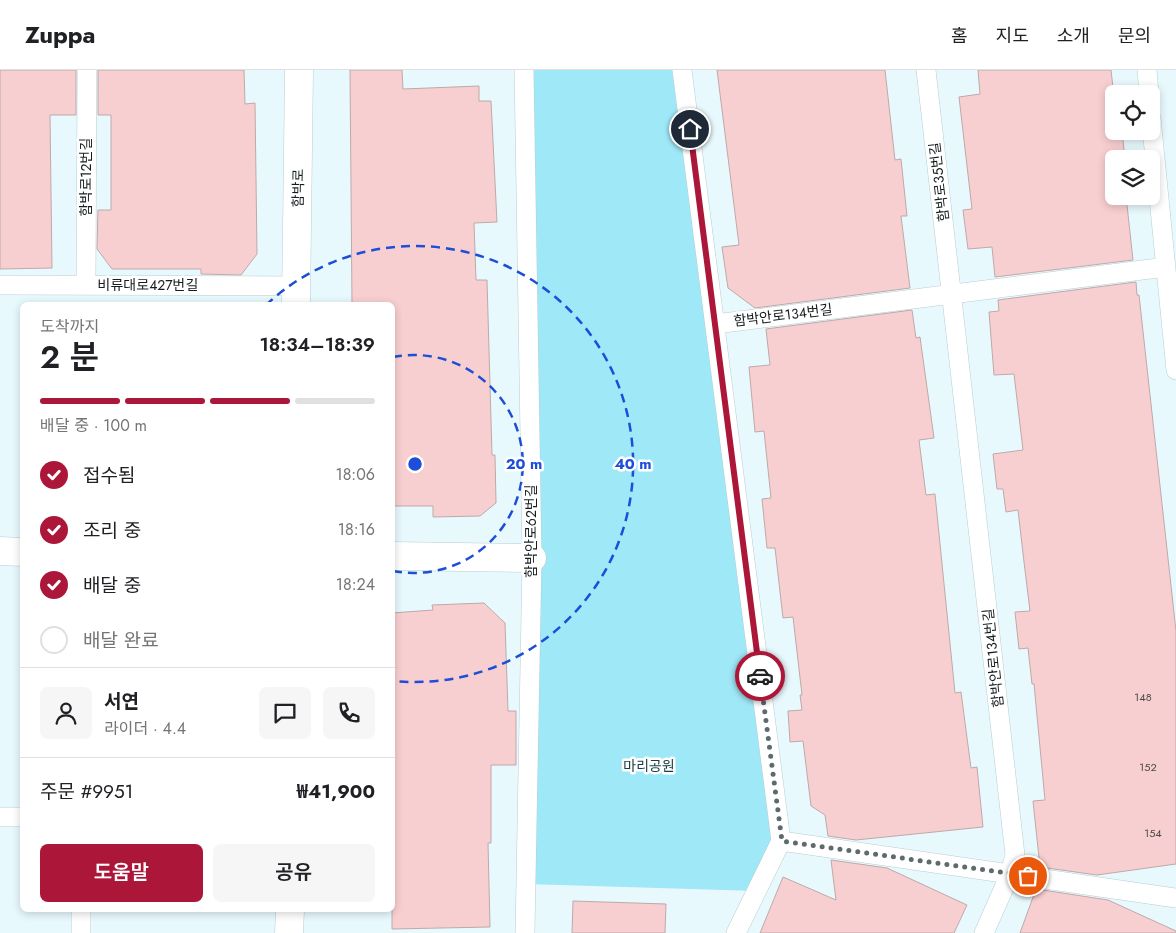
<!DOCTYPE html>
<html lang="ko">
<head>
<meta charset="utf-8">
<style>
	:root { --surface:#fff; --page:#f6f6f6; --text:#202124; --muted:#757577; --line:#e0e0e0; --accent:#ac1639 }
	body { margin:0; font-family:Jost,"Noto Sans KR",sans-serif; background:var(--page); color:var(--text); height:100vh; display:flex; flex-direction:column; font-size:19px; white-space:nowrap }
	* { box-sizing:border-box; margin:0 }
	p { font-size:16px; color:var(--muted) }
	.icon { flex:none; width:28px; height:28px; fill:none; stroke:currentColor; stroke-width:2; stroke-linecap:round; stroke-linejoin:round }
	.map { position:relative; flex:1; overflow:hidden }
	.panel { position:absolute; left:20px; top:232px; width:375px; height:610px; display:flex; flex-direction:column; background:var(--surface); border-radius:8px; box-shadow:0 2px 8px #0003 }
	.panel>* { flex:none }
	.controls { position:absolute; left:1105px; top:15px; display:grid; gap:10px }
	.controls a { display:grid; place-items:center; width:55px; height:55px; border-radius:8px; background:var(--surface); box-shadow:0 2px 8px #0003; font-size:25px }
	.pin { position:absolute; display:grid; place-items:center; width:42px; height:42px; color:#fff; margin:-21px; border:2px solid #fff; border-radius:50%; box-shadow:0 1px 5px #0007 }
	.courier { position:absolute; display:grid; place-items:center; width:50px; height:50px; margin:-25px; border:4px solid #ac1639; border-radius:50%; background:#fff; color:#222; box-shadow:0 1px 6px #0007 }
	.summary em { font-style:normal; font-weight:600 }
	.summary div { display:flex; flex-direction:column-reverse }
	.summary { display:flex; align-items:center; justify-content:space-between; height:85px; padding:0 20px }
	h1 { font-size:32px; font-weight:600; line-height:38px }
	.bar { display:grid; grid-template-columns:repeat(4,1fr); gap:8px 5px; align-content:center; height:60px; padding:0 20px }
	.bar i { height:6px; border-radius:4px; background:var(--line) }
	.bar .current { background:var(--accent) }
	.bar p { grid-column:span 4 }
	.line { display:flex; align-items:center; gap:12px; padding:0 20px; border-top:1px solid var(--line) }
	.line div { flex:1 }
	.round { display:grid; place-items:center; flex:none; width:52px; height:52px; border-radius:8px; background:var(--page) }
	ol { padding:0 20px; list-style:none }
	li { display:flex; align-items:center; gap:15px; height:55px }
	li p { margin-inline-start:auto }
	li .icon { padding:5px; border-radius:50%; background:var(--accent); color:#fff; stroke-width:4 }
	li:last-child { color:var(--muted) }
	li i { width:28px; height:28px; border:2px solid var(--line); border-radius:50% }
	.primary-button { display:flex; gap:10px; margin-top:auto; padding:10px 20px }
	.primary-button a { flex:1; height:58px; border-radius:8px; background:var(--accent); color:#fff; font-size:20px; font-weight:600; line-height:58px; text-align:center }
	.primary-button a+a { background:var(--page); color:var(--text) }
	header { display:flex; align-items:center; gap:30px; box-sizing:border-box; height:70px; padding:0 25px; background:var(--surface); border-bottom:1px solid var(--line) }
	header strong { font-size:24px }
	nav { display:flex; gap:28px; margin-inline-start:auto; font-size:18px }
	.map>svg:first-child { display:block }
	.green { fill:#9fe8f8 }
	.building { fill:#f8cfd0; stroke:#bea9aa }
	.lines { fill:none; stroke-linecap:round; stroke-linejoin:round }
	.service-casing { stroke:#b8cdd2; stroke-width:20 }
	.minor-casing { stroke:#b8cdd2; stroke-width:29 }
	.service { stroke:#fff; stroke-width:19 }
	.minor { stroke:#fff; stroke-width:28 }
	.done { stroke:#5f6a6c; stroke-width:5; stroke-dasharray:0 9 }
	.route { stroke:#ac1639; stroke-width:6 }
	.ring { fill:none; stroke:#1d4ed8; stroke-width:2.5; stroke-dasharray:9 6 }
	.labels { text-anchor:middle; stroke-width:5; stroke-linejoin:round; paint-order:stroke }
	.number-label { font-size:11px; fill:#4e4a4a }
	.street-label { font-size:14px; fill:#151d1e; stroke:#fff }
	.park-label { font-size:14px; fill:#193d44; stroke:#fff }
	.centre { fill:#1d4ed8; stroke:#fff; stroke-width:2.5 }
	.ring-label { font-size:15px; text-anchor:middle; font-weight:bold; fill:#1d4ed8; stroke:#fff; stroke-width:5; stroke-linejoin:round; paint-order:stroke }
</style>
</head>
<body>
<header>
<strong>Zuppa</strong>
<nav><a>홈</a><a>지도</a><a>소개</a><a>문의</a></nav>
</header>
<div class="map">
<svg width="1176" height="863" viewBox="0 0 1176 863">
	<rect width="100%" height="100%" fill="#e8f9fd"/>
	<!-- green -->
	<path class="green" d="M524 0H682L781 771 757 821 526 814Z"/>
	<!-- building -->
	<path class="building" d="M0 0H76V45H50L52 198 0 199Z
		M98 0H244L245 34 255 33 257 184 241 205 201 204V199H112L97 179 98 140H111V45H98Z
		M350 0H402L403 19 479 16V31H491L497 152 474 153 476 210H487L492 385H495L496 433 480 446 433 447V436H392V235H352Z
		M717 0H885L895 90 901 89 907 146H901L910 218 755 238 728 218 722 177 739 175Z
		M978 0H1111L1114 26V61H1122L1125 89H1114V126H1126L1133 190 995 207 992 177 968 179 963 140 972 139 959 27 980 24Z
		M1136 212 1137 225H1139L1176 561V794L1097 805 1040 797 1033 731 1045 730 1034 614H1032L1028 578 1019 579 1015 542 1030 541 1024 492 1018 440 1006 442 1003 419H997L993 384 1023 380 1014 304 994 305 989 242 999 241 998 230Z
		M912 240 916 268 920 267 934 368 919 370 926 425 935 424 955 623 961 622 971 698 977 697 983 757 856 770 828 766 825 745 811 736 803 671 790 672 788 641 802 640 800 625H802L793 547 783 548 775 478H767L762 429 771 428 764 361 755 362 749 297 770 295 766 259Z
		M484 533 505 553 508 641H516V695H491V773H488L490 857 392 859V543L433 540 432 535Z
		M831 790 887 798 967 835 954 863H760L783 807 836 830Z
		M1036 819 1108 830 1176 861V863H1020Z
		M573 831 666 834 665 863H572Z"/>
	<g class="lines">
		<!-- service casing -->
		<g class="service-casing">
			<path id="service" d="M524 0 532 488 525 863
				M682 0 781 771
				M926 0 1015 785 1010 804 984 863
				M1147 0 1149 24
				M1151 48 1176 300
				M0 215 297 216
				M86 215 87 0
				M715 254 1166 197
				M0 747H22
				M781 771 1176 828
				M81 863V840
				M736 863 781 771"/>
		</g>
		<!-- minor casing -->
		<g class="minor-casing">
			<path id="minor" d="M296 235 299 0
				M0 481 22 482
				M392 486 532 488
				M289 863 290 840"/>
		</g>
		<!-- service -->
		<use href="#service" class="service"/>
		<!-- minor -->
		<use href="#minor" class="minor"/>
	</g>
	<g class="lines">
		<!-- done -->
		<path class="done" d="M760 606 782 771 1028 806"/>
		<!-- route -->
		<path class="route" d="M690 59 760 606"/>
	</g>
	<!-- distance rings -->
	<g class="ring">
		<path d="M393 287A109 109 0 1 1 393 501"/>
		<path d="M266 235A218 218 0 1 1 394 611"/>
	</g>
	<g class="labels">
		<!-- number labels -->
		<g class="number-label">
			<text x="1143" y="631">148</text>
			<text x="1148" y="701">152</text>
			<text x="1153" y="767">154</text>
		</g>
		<!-- street labels -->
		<g class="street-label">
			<text transform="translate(86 107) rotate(-90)" y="5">함박로12번길</text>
			<text transform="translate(939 112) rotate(-97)" y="5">함박로35번길</text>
			<text transform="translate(298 118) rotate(-89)" y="5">함박로</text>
			<text x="148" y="220">비류대로427번길</text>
			<text transform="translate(783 245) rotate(-7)" y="5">함박안로134번길</text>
			<text transform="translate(531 461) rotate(-90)" y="5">함박안로62번길</text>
			<text transform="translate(993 588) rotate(-96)" y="5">함박안로134번길</text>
		</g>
		<!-- park labels -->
		<g class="park-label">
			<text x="649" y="701">마리공원</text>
		</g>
	</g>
	<circle cx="415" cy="394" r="8" class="centre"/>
	<g class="ring-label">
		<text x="524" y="399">20 m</text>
		<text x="633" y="399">40 m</text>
	</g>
</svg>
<div class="controls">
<a><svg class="icon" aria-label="locate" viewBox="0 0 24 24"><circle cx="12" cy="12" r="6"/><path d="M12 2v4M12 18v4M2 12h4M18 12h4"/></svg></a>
<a><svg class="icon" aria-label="layers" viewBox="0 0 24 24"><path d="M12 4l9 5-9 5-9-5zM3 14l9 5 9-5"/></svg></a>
</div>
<div class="pin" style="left:1028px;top:806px;background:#ea580c"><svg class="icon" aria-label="bag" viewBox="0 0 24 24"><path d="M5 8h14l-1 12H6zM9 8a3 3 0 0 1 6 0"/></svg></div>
<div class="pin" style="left:690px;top:59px;background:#1f2937"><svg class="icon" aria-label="home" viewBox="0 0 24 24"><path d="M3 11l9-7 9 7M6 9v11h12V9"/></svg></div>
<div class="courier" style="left:760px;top:606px"><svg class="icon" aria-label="car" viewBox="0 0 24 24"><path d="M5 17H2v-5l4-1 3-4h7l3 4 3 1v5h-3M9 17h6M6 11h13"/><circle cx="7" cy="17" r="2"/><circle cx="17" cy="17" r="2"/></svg></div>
<section class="panel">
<div class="summary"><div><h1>2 분</h1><p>도착까지</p></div><em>18:34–18:39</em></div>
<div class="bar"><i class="current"></i><i class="current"></i><i class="current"></i><i></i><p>배달 중 · 100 m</p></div>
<ol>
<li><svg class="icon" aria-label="check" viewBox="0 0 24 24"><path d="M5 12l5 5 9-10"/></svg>접수됨<p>18:06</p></li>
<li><svg class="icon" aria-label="check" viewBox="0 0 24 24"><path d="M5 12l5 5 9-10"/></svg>조리 중<p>18:16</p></li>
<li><svg class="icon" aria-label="check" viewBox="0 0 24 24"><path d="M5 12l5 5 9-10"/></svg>배달 중<p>18:24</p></li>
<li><i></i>배달 완료</li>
</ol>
<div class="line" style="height:90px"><a class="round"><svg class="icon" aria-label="person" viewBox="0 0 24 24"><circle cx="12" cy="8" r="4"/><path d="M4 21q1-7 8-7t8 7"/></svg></a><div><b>서연</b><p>라이더 · 4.4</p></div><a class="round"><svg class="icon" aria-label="chat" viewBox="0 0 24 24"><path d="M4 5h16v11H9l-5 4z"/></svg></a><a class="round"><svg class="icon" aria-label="phone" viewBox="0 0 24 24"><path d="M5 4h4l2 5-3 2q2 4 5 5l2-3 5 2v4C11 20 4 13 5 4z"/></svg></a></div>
<div class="line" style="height:65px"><div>주문 #9951</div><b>₩41,900</b></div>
<div class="primary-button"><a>도움말</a><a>공유</a></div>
</section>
</div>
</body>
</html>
